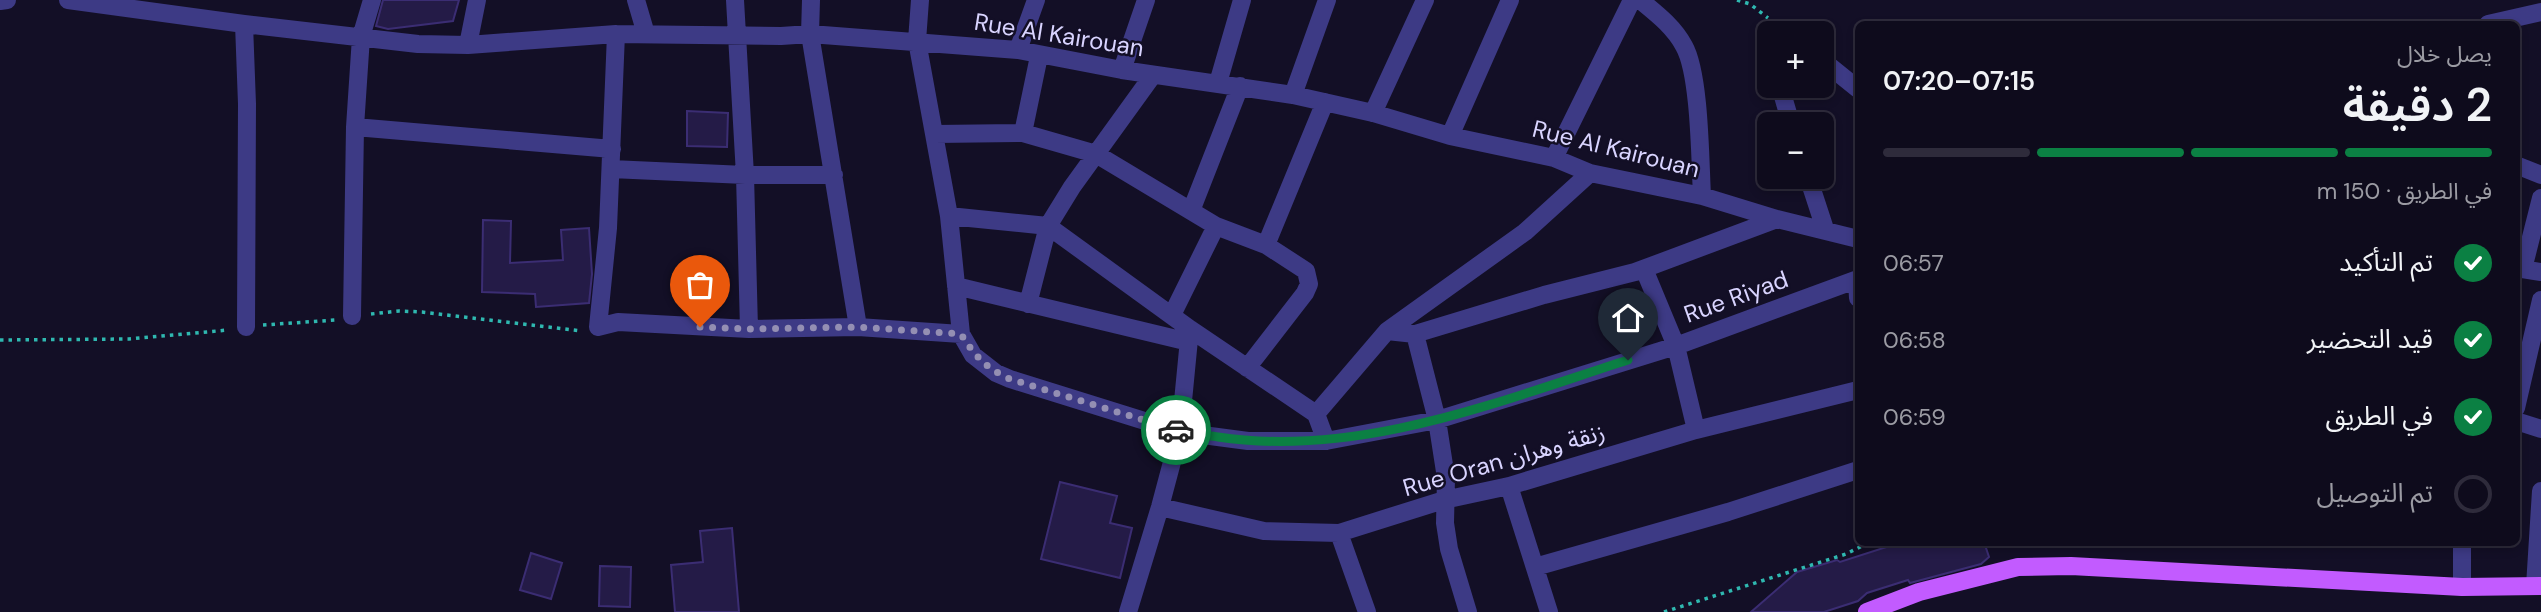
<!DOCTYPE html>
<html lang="ar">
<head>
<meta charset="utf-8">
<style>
	:root { --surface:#0e0b1c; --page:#171425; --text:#f1f3f6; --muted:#9b9ba3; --line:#2e2b3b; --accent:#0b8043 }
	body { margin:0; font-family:"DM Sans","Noto Sans Arabic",sans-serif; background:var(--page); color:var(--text); direction:rtl; height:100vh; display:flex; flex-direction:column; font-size:26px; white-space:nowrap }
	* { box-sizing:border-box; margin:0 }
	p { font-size:23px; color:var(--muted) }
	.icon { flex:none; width:38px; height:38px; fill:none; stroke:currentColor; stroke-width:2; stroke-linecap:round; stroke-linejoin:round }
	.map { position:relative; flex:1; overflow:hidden; direction:ltr }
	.details { position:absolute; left:1855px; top:21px; width:665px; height:525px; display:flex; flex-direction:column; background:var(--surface); border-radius:10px; box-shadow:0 4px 10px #0003,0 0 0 2px var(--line); direction:rtl }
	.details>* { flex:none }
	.buttons { position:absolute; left:1757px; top:21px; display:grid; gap:14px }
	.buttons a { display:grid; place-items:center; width:77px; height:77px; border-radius:10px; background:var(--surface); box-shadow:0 4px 10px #0003,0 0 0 2px var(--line); font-size:35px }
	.pin { position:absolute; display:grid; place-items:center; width:60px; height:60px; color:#fff; margin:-72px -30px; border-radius:50% 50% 50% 0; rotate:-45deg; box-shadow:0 0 7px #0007 }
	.pin .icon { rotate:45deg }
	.courier { position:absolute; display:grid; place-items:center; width:70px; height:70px; margin:-35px; border:5px solid #0b8043; border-radius:50%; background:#fff; color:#222; box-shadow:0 2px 9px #0007 }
	.summary em { font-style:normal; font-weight:600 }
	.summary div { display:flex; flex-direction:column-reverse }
	.summary { display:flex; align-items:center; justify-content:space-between; height:119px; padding:0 28px }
	h1 { font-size:46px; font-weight:600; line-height:52px }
	.bar { display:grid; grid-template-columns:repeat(4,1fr); gap:10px 7px; align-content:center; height:84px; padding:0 28px }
	.bar i { height:9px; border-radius:5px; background:var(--line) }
	.bar .on { background:var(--accent) }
	.bar p { grid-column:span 4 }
	ol { padding:0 28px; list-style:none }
	li { display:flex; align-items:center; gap:21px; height:77px }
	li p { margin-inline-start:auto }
	li .icon { padding:7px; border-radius:50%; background:var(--accent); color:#fff; stroke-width:4 }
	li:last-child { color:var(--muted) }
	li i { width:38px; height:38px; border:4px solid var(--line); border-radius:50% }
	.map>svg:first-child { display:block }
	.building { fill:#241b47; stroke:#3b2d73; stroke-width:2 }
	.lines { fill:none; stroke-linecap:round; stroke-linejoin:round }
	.path { stroke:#2fb8b0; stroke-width:3.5; stroke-dasharray:3.5 5; stroke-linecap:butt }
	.minor { stroke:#3d3a85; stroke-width:18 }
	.major { stroke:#c25bff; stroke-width:18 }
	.done { stroke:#948fb3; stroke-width:7; stroke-dasharray:0 12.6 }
	.route { stroke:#0b8043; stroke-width:9 }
	.labels { text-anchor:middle; stroke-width:5; stroke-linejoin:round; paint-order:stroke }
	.street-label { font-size:24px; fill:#d9d4ff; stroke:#130f26 }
</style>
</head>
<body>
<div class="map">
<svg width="2541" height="612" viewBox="0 0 2541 612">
	<rect width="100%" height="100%" fill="#130f26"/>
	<!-- building -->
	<path class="building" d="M383 0H459L453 21 388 29 376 26Z
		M687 111 728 113 727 147 687 146Z
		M483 220 511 221 510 263 563 260 561 230 589 228 592 274 589 303 536 307 535 294 482 292Z
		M1060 482 1117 496 1110 523 1132 528 1120 578 1041 559Z
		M732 528 739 612H675L671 565 703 562 700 531Z
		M1902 542H1984L1989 557 1981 564 1910 583 1908 580 1867 593 1858 601 1824 612H1751L1797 572 1837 560 1840 562Z
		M531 553 562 563 551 599 520 590Z
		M600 566 631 567 630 607 599 606Z"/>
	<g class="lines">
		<!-- path -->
		<path class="path" d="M1737 0 1750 4 1768 18
			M371 314 399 311 422 312 582 331
			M263 325 336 320
			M0 340 129 339 228 330
			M1664 612 1846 554 1870 542"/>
		<!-- minor -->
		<path class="minor" d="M68 0 244 24 418 44 468 45 616 34 781 36 810 34 1018 50 1122 70 1293 95 1373 113 1450 136 1554 158 1590 173 1702 196 1777 219 1858 239
			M636 0 646 34
			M735 0 745 175 749 329
			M811 0 810 34 858 327
			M920 0 917 41 949 216 961 334 973 355 996 373 1010 379 1180 432 1248 441H1326L1437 420 1676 346 1858 279
			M1640 0C1657 14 1674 27 1684 46 1700 74 1700 160 1702 196
			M0 1 7 0
			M244 24 247 104 246 327
			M2488 24 2541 12
			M1781 28 1787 33
			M616 34 608 228 598 327 618 322 749 329 858 327 961 334
			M468 45 477 0
			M1018 50 1036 0
			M1822 60 1858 89
			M1122 70 1146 0
			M1218 83 1242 0
			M1780 86 1791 124
			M1293 95 1327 0
			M1373 113 1425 0
			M355 127 612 149
			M1023 133 1039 56
			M935 134 1023 133 1096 154 1216 226 1266 245 1306 271 1309 284 1305 293 1247 368
			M1450 136 1510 0
			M1554 158 1632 0
			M2516 165 2541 175
			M611 169 745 175H834
			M1808 177 1825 229
			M1191 211 1240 86
			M949 216 1048 226 1190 329 1316 414 1326 441
			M1266 245 1325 102
			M2516 268 2541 272
			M1644 269 1676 346 1696 430
			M2523 269 2541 198
			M1857 280 1858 298
			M956 286 1189 342
			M1028 304 1048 226 1072 187 1153 75
			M1172 315 1216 226
			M352 316 355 127 361 37 372 0
			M1387 331 1415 334 1544 295 1635 272 1777 219
			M1415 334 1437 420 1446 478 1445 523 1449 549 1468 612
			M2516 408 2541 300
			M1316 414 1387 331 1525 232 1590 173
			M2516 421 2541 429
			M1509 486 1549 612
			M1160 507 1264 531 1339 533 1444 500 1509 486 1696 430 1858 390
			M1339 533 1367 612
			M1535 567 1728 512 1858 470
			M2535 586 2541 491
			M2462 587V542
			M1128 612 1160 507 1180 432 1190 329"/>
		<!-- major -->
		<path class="major" d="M1867 612 1919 592 2018 567 2071 566 2462 587 2541 586"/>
	</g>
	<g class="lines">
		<!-- done -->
		<path class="done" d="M700 327 749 329 858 327 961 334C974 355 987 369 1010 379L1176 430"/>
		<!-- route -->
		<path class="route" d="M1176 430C1189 434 1204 435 1218 437 1358 458 1497 402 1628 360"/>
	</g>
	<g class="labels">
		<!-- street labels -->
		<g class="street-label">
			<text transform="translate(1059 35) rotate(9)" y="8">Rue Al Kairouan</text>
			<text transform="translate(1616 149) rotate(14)" y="8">Rue Al Kairouan</text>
			<text transform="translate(1736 297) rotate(-20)" y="8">Rue Riyad</text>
			<text transform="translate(1504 460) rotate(-16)" y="8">Rue Oran زنقة وهران</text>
		</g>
	</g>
</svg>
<div class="buttons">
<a>+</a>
<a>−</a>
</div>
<div class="pin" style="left:700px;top:327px;background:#ea580c"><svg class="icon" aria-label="bag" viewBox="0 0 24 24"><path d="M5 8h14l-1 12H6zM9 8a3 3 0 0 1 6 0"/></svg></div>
<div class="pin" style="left:1628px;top:360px;background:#1f2937"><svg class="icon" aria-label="home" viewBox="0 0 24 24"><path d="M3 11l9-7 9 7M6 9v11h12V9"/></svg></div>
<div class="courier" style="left:1176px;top:430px"><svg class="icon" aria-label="car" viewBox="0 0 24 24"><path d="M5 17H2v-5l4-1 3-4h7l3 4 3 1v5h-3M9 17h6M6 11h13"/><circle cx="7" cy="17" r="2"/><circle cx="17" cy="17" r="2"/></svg></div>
<section class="details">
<div class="summary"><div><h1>2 دقيقة</h1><p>يصل خلال</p></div><em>07:15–07:20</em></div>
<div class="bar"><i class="on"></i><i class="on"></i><i class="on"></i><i></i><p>في الطريق · 150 m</p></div>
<ol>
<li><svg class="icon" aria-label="check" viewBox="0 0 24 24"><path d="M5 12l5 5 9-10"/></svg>تم التأكيد<p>06:57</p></li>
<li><svg class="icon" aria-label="check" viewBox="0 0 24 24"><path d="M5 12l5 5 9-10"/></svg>قيد التحضير<p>06:58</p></li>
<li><svg class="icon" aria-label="check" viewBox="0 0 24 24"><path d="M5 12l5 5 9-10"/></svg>في الطريق<p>06:59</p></li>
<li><i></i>تم التوصيل</li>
</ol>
</section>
</div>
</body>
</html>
